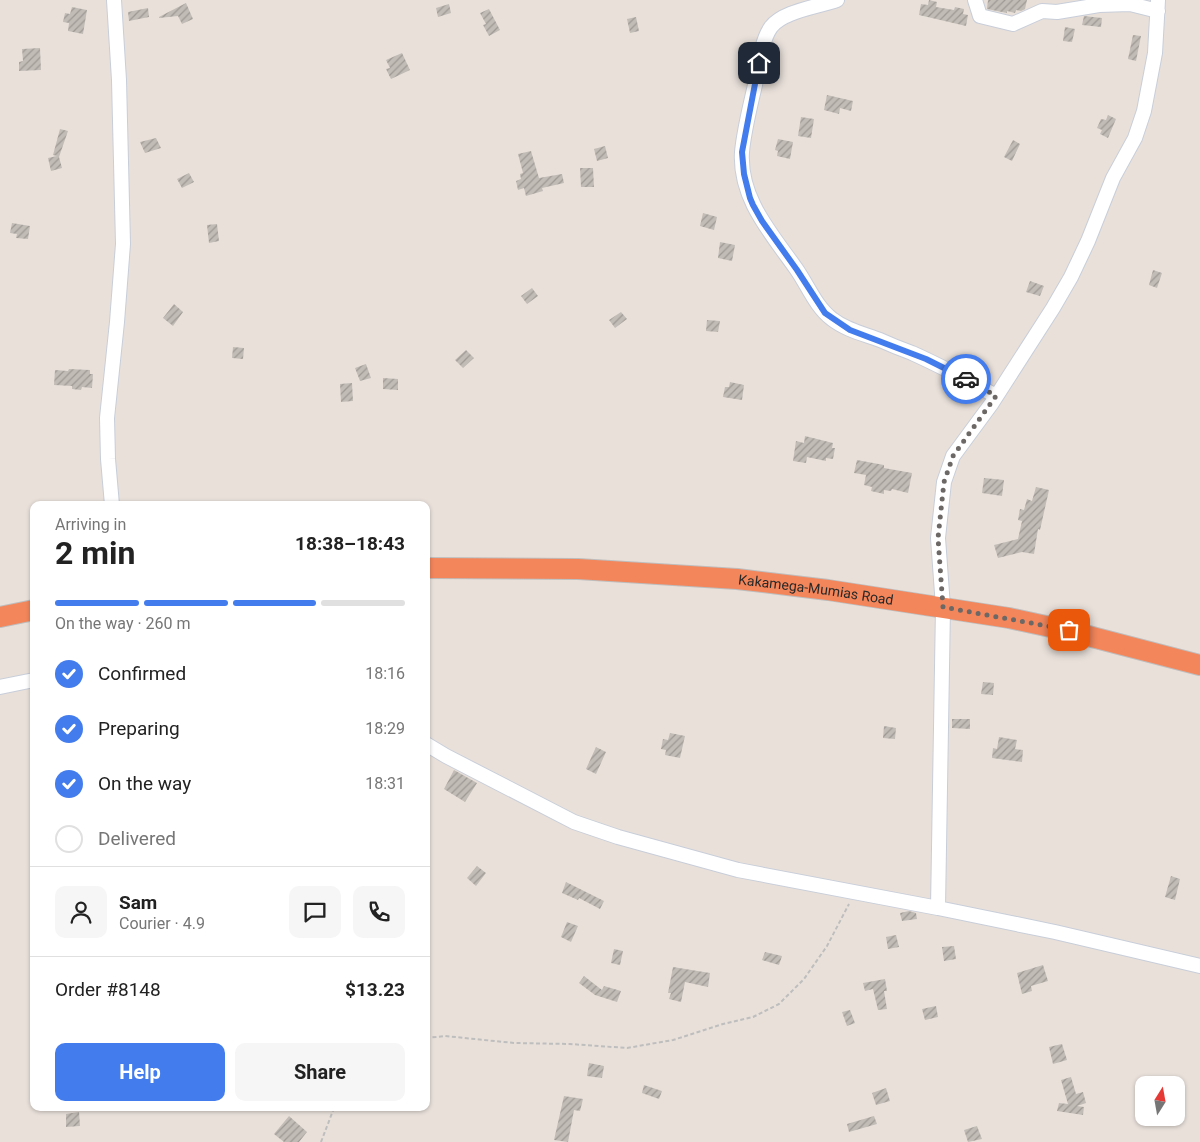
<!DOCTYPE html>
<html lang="en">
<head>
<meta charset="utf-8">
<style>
	:root { --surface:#fff; --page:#f6f6f6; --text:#222; --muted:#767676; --line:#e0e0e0; --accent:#437ced }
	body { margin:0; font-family:Roboto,sans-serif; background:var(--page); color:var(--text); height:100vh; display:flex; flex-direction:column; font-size:19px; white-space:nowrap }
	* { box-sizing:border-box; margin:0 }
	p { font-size:16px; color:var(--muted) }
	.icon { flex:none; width:28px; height:28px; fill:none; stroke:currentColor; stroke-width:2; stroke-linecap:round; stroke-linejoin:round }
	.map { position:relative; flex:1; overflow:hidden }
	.details { position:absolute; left:30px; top:501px; width:400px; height:610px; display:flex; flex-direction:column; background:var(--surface); border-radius:10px; box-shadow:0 1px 4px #0004 }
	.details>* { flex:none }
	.needle { width:32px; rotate:11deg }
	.controls { position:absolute; left:1135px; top:1076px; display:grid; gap:10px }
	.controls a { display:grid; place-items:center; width:50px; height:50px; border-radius:10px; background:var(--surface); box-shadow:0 1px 4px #0004; font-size:25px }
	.pin { position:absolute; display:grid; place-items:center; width:42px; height:42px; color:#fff; margin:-21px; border-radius:10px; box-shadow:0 2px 8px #0006 }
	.courier { position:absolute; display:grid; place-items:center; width:50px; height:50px; margin:-25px; border:4px solid #437ced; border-radius:50%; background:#fff; color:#222; box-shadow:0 1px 6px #0007 }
	.overview em { font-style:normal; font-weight:700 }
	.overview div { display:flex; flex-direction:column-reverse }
	.overview { display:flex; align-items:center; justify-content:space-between; height:85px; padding:0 25px }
	h1 { font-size:32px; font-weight:700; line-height:38px }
	.bar { display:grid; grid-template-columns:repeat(4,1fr); gap:8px 5px; align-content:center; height:60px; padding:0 25px }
	.bar i { height:6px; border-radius:4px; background:var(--line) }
	.bar .current { background:var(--accent) }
	.bar p { grid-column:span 4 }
	.line { display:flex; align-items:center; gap:12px; padding:0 25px; border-top:1px solid var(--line) }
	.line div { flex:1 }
	.round { display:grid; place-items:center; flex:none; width:52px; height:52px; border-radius:10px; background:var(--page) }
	ol { padding:0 25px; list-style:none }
	li { display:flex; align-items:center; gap:15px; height:55px }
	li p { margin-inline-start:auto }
	li .icon { padding:5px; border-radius:50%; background:var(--accent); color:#fff; stroke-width:4 }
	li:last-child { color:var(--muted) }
	li i { width:28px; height:28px; border:2px solid var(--line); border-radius:50% }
	.cta { display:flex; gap:10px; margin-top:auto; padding:10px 25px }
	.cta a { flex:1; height:58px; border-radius:10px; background:var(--accent); color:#fff; font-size:20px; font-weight:700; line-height:58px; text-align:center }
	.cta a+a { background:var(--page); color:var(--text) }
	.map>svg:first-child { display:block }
	.building { fill:url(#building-hatch) }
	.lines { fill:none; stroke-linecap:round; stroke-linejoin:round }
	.minor-casing { stroke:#c8ced9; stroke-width:16 }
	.highway-casing { stroke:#bebebe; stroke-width:22 }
	.path { stroke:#bebebe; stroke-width:2; stroke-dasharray:4 2.5; stroke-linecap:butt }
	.minor { stroke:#fff; stroke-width:14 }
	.highway { stroke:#f3865b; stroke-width:20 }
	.done { stroke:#6c6866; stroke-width:5; stroke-dasharray:0 9 }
	.route { stroke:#437ced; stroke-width:6 }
	.labels { text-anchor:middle; stroke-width:4.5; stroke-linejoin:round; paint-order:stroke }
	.street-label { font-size:14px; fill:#282828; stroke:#fff }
</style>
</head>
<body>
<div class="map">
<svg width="1200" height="1142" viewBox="0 0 1200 1142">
	<defs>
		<pattern id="building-hatch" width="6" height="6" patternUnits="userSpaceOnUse" patternTransform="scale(1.25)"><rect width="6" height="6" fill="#c2bcb6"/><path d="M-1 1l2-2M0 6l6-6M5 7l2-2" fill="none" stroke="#9e9994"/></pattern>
	</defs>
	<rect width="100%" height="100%" fill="#e9e0da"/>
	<!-- building -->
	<path class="building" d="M929 0 937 2 936 7 954 10 955 7 964 9 963 14 968 15 966 26 919 15 921 4 928 5Z
		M988 0H1027L1025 9 1021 11 1016 10 1015 13 1007 11V13L987 9Z
		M186 3 193 19 182 24 178 16 159 18V17Z
		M449 4 451 13 438 17 436 8Z
		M72 7 87 10 83 34 68 31 69 23 63 22 65 13 70 14Z
		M148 8 149 17 129 21 128 12Z
		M489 9 500 30 489 36 483 25 486 24 480 13Z
		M1084 16 1102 18 1101 27 1082 25Z
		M636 17 639 31 630 33 627 19Z
		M1065 27 1075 29 1072 42 1063 41Z
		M1133 35 1141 36 1136 61 1128 59Z
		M40 48 41 70 19 71V62L23 61 22 49Z
		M402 53 410 70 391 79 386 69 390 68 386 60Z
		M827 95 853 101 851 111 840 108 839 114 824 110Z
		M1108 115 1116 119 1108 138 1100 134 1102 130 1097 128 1101 119 1106 120Z
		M801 117 814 119 811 138 798 136Z
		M60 129 68 131 59 157 62 168 51 171 48 158 57 156 53 155Z
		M156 138 161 148 145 153 140 142Z
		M778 139 793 142 790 159 777 156 778 151 775 150Z
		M1013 140 1020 144 1012 161 1004 157Z
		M605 146 608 158 597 161 594 149Z
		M531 151 539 178 562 174 564 183 542 188 543 191 526 196 524 188 518 190 516 181 521 179 520 174 523 173 518 154Z
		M580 168H593L594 187H581Z
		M189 173 194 182 182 188 177 179Z
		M703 213 717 217 714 230 700 226Z
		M12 223 30 226 28 239 16 238 17 234 10 233Z
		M217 224 219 241 209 243 207 225Z
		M720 242 735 245 732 261 718 258Z
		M1153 270 1162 273 1157 288 1149 285Z
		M1030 281 1044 286 1040 296 1026 292Z
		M532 288 538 296 527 304 521 296Z
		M174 304 183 312 173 326 163 318Z
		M621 312 627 319 615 328 609 320Z
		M707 320 720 321 718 332 706 331Z
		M233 347 244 348 243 359 232 358Z
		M466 350 474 358 463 368 455 360Z
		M366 364 371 378 360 381 355 368Z
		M69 369 90 370V374H93L92 388 82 387 81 390 72 389V386L54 385 55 370 68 371Z
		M383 378 398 379V390L383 389Z
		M730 382 744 385 742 400 723 397 725 387H729Z
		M352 383 353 401 341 402 340 384Z
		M805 436 833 443 832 448H835L833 459 826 458V461L807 457 806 463 793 461 796 441 804 443Z
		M857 460 884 465V468L912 473 908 493 892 489 891 491 884 490V494L871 491 872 487 864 485 866 475 854 473Z
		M984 478 1004 480 1002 496 982 493Z
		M1036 487 1049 490 1040 530 1038 529 1034 554 1022 552 998 558 994 545 1018 539 1022 521 1018 520 1020 509 1024 510 1027 499 1032 501Z
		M983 682 994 683 993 695 981 694Z
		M952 719H970V729L952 728Z
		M884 726 896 728 895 739 883 738Z
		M670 733 685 736 680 758 665 755 666 750 661 749 663 739 668 740Z
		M999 737 1017 740 1015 749 1023 750 1022 762 992 758 993 748 997 749Z
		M596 747 606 752 596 774 586 769Z
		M454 770 477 783 465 802 444 789Z
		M477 866 486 873 476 886 467 878Z
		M1171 876 1180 879 1175 900 1165 897Z
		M566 882 604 901 600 909 579 898 578 900 562 893Z
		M909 911 916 913 917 919 902 921 900 913Z
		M567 922 578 926 571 942 561 937Z
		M896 935 899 947 888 949 886 937Z
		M954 946 956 959 944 961 942 947Z
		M614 949 623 951 620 965 611 963Z
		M765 952 782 956 779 965 762 960Z
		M1043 965 1048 981 1031 986 1032 991 1022 994 1017 973Z
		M673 967 710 973 708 987 685 982 681 1002 669 999 671 993H668Z
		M584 976 602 990 604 986 621 991 617 1002 595 995 579 983Z
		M885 979 887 991H884L887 1009 878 1010 873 989 865 991 863 983Z
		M936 1006 938 1017 925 1020 922 1009Z
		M850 1010 855 1023 847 1026 842 1012Z
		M1062 1044 1067 1060 1053 1064 1049 1047Z
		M589 1063 604 1066 602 1078 587 1076Z
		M1071 1077 1076 1094 1083 1092 1086 1103 1077 1106 1084 1107 1083 1115 1057 1111 1059 1103 1068 1104 1061 1080Z
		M644 1085 662 1091 659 1099 642 1093Z
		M886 1088 890 1101 876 1105 872 1093Z
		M564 1096 583 1099 580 1111 574 1110 568 1142 554 1140Z
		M79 1112 80 1126 66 1127V1114Z
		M289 1116 307 1132 299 1142H284L274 1134Z
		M874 1116 877 1124 849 1132 847 1124Z
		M977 1126 982 1139 968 1142 964 1130Z"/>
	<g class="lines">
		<!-- minor casing -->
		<g class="minor-casing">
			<path id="minor" d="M837 0C818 7 783 11 771 27 761 41 758 69 755 85 750 107 744 130 742 152 739 199 772 234 797 270 808 286 816 307 832 319 846 330 864 334 880 340 891 345 901 349 912 353 941 366 969 381 996 396
				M975 0 980 16 1013 24 1042 11 1057 12 1099 5 1130 4 1158 11
				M1158 0 1155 53 1144 111 1135 138 1113 178 1088 241 1071 277 1053 308 992 403 953 456 944 482 938 538 943 607 938 908 1055 932 1200 966
				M112 505 108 459 107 418 117 322 123 244 119 80 114 0
				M0 687 34 680
				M426 744 446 756 574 822 618 837 738 870 938 908"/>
		</g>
		<!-- highway casing -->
		<g class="highway-casing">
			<g id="highway">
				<path id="s1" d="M426 568 578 569 737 579 828 590 1009 618 1069 631 1200 665"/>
				<path d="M0 617 34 610"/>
			</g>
		</g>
		<!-- path -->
		<path class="path" d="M426 1038 445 1036 514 1043 570 1044 627 1048 673 1040 723 1024 753 1017 779 1004 804 979 827 946 849 904
			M321 1142 334 1108"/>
		<!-- minor -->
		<use href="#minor" class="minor"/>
		<!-- highway -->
		<use href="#highway" class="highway"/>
	</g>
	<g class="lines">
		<!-- done -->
		<path class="done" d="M966 379 996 396 953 456 944 482 938 538 943 607 1069 630"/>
		<!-- route -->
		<path class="route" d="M759 63 742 152 744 174 750 198 753 205 762 221 797 270 825 313 850 330 926 359 966 379"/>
	</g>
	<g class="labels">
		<!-- street labels -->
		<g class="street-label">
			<text dy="5" stroke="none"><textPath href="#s1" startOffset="391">Kakamega-Mumias Road</textPath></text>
		</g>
	</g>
</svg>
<div class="controls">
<a><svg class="needle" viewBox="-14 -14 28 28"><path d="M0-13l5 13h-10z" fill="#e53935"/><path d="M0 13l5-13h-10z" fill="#767676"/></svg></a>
</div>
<div class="pin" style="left:1069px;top:630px;background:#ea580c"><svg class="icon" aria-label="bag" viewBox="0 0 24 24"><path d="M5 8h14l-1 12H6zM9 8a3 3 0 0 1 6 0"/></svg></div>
<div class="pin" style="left:759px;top:63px;background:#1f2937"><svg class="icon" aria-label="home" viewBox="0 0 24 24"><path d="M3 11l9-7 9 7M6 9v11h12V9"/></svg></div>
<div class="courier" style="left:966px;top:379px"><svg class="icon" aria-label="car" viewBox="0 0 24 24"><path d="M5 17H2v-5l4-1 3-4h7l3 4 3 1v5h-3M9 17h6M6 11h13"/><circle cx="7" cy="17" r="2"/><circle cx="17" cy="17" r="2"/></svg></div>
<section class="details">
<div class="overview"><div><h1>2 min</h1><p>Arriving in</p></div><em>18:38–18:43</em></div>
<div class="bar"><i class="current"></i><i class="current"></i><i class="current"></i><i></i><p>On the way · 260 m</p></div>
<ol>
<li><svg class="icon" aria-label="check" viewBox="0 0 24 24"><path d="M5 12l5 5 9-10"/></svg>Confirmed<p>18:16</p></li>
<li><svg class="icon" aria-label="check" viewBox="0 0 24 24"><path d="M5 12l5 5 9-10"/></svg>Preparing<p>18:29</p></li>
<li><svg class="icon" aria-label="check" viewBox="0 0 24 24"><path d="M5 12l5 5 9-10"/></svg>On the way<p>18:31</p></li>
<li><i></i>Delivered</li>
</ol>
<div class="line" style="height:90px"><a class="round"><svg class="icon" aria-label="person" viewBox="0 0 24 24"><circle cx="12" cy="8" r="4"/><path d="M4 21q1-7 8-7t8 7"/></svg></a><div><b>Sam</b><p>Courier · 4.9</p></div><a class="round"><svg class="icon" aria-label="chat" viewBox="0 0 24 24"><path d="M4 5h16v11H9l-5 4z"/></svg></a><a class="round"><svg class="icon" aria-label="phone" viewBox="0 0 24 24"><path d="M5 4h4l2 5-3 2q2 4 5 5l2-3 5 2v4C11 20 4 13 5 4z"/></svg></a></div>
<div class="line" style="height:65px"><div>Order #8148</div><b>$13.23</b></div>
<div class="cta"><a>Help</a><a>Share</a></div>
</section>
</div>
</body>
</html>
